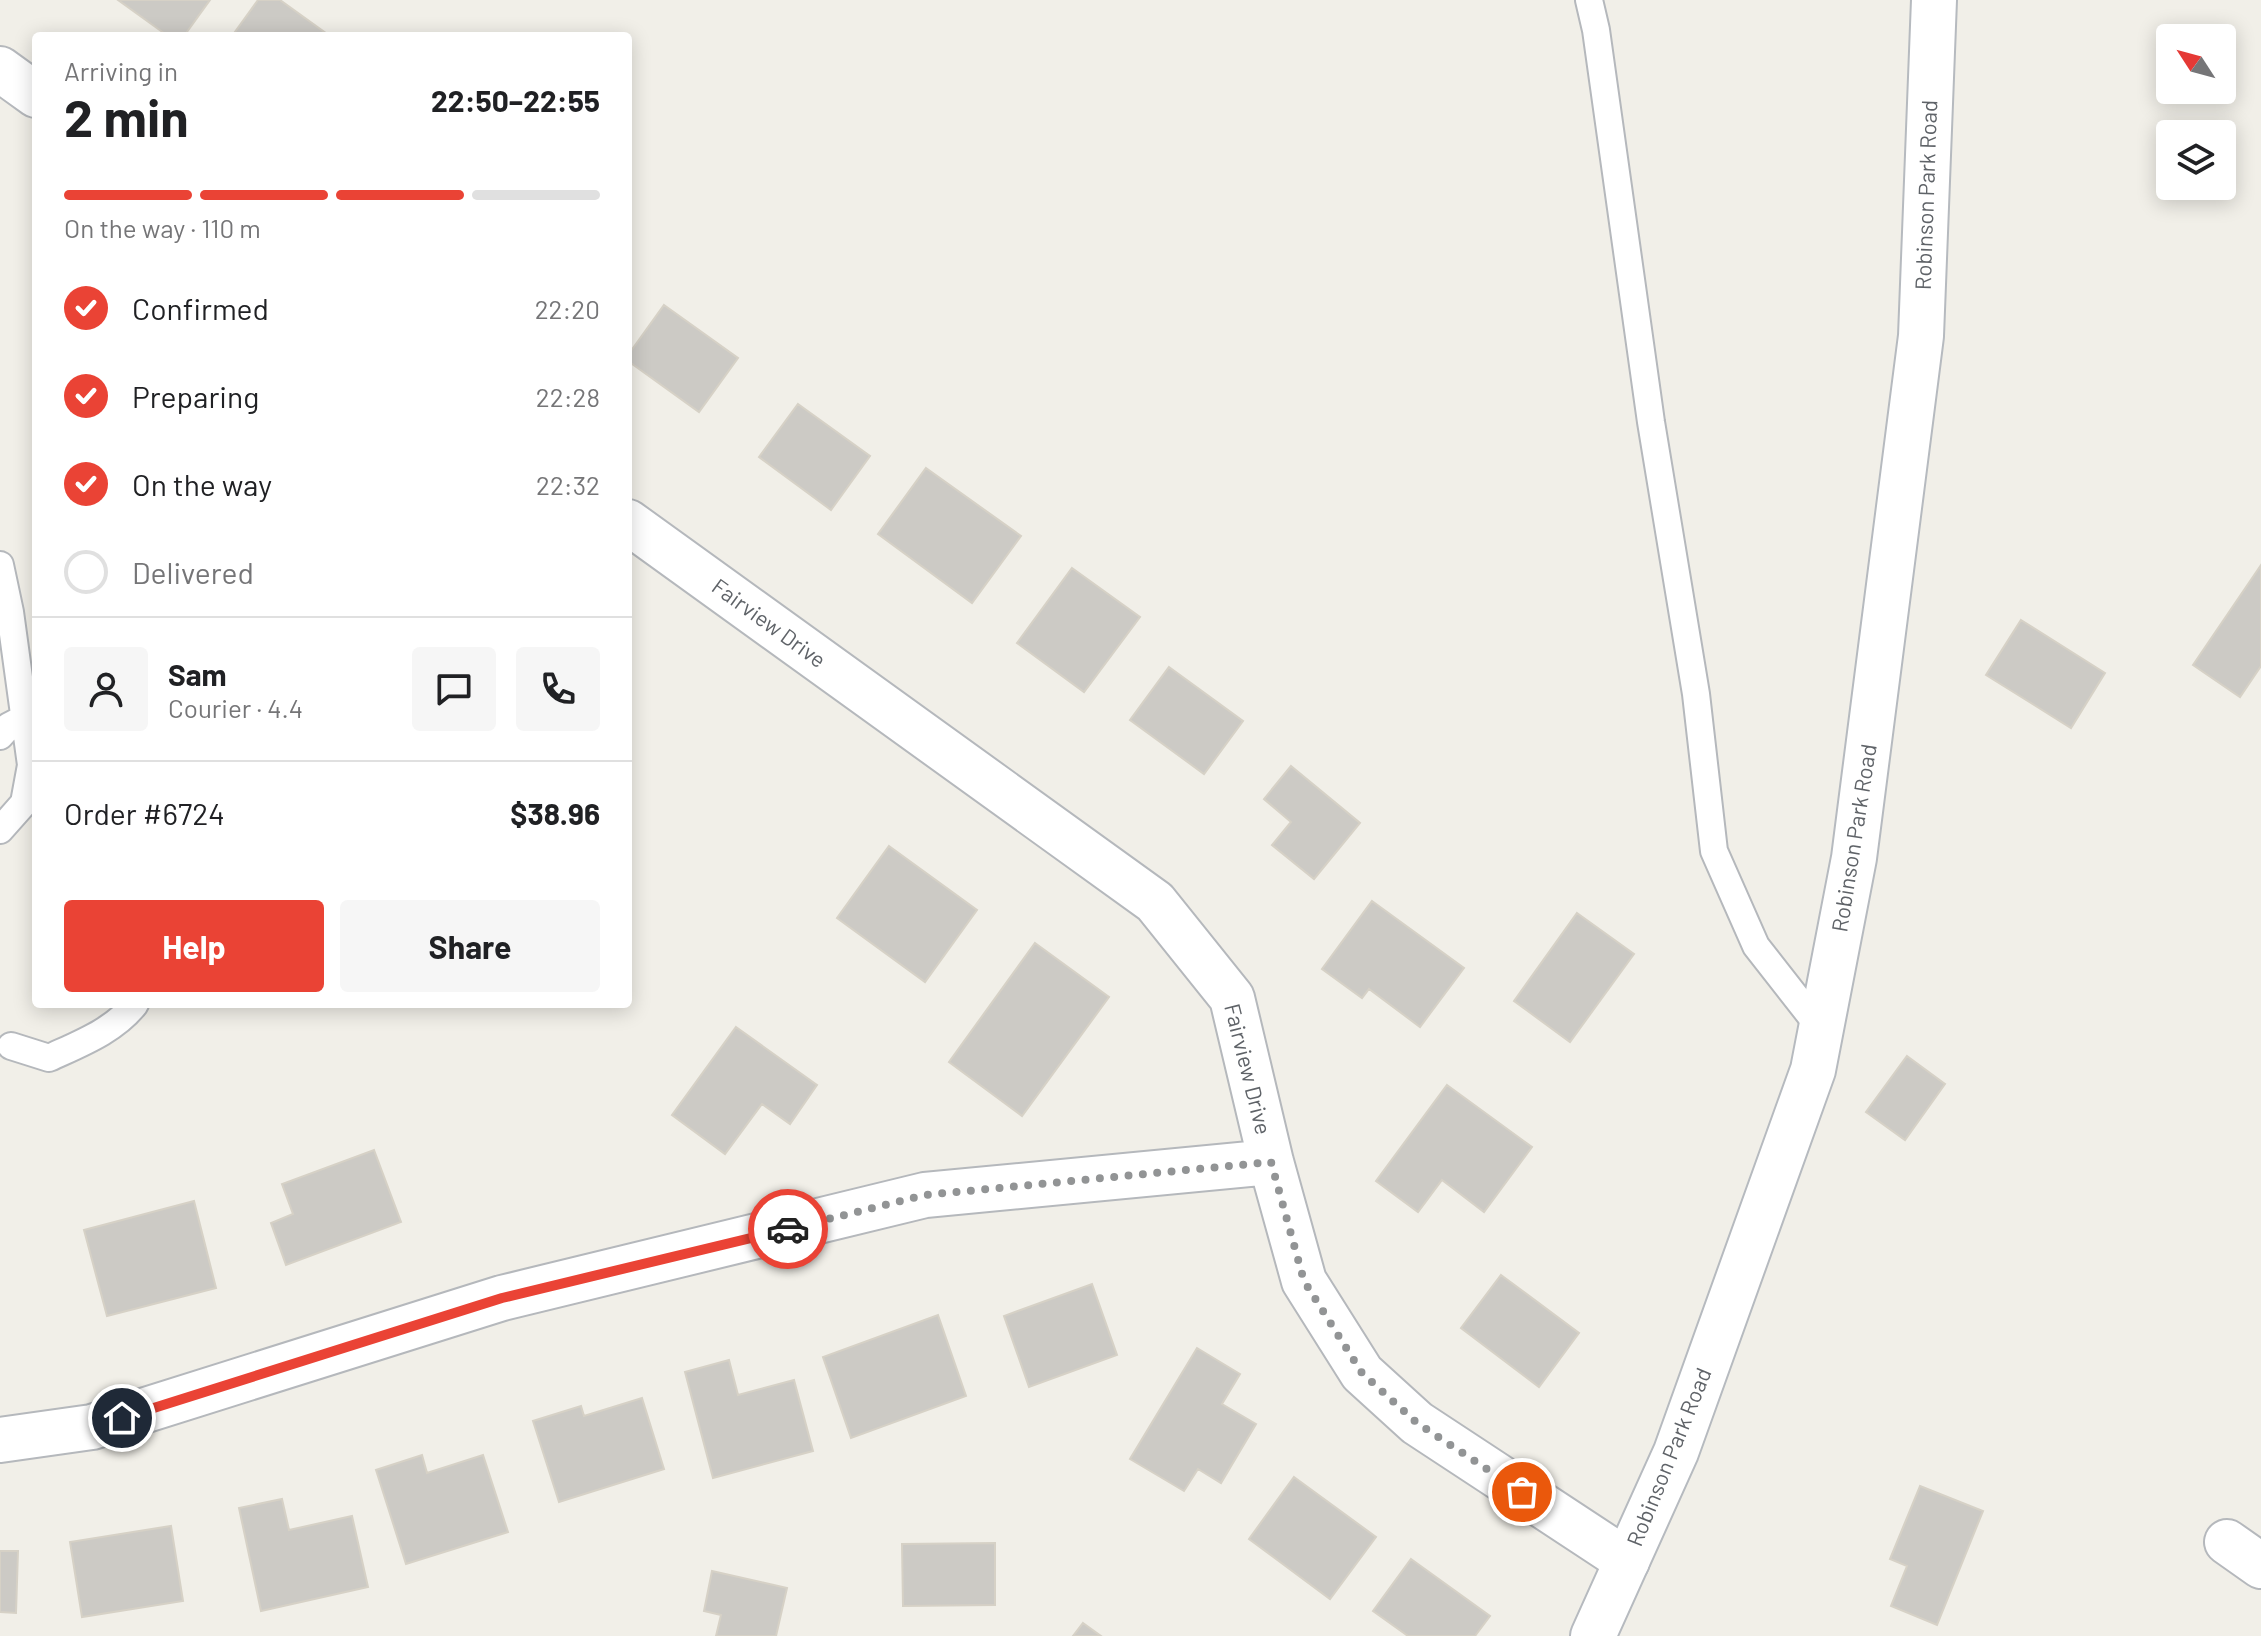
<!DOCTYPE html>
<html lang="en">
<head>
<meta charset="utf-8">
<style>
	:root { --surface:#fff; --page:#f6f6f6; --text:#202124; --muted:#757577; --line:#e0e0e0; --accent:#ea4335 }
	body { margin:0; font-family:Barlow,sans-serif; background:var(--page); color:var(--text); height:100vh; display:flex; flex-direction:column; font-size:30px; white-space:nowrap }
	* { box-sizing:border-box; margin:0 }
	p { font-size:26px; color:var(--muted) }
	.icon { flex:none; width:44px; height:44px; fill:none; stroke:currentColor; stroke-width:2; stroke-linecap:round; stroke-linejoin:round }
	.map { position:relative; flex:1; overflow:hidden }
	.sheet { position:absolute; left:32px; top:32px; width:600px; height:976px; display:flex; flex-direction:column; background:var(--surface); border-radius:8px; box-shadow:0 4px 20px #0003 }
	.sheet>* { flex:none }
	.needle { width:52px; rotate:306deg }
	.buttons { position:absolute; left:2156px; top:24px; display:grid; gap:16px }
	.buttons a { display:grid; place-items:center; width:80px; height:80px; border-radius:8px; background:var(--surface); box-shadow:0 4px 20px #0003; font-size:40px }
	.pin { position:absolute; display:grid; place-items:center; width:68px; height:68px; color:#fff; margin:-34px; border:4px solid #fff; border-radius:50%; box-shadow:0 2px 8px #0007 }
	.courier { position:absolute; display:grid; place-items:center; width:80px; height:80px; margin:-40px; border:6px solid #ea4335; border-radius:50%; background:#fff; color:#222; box-shadow:0 2px 10px #0007 }
	.overview em { font-style:normal; font-weight:700 }
	.overview div { display:flex; flex-direction:column-reverse }
	.overview { display:flex; align-items:center; justify-content:space-between; height:136px; padding:0 32px }
	h1 { font-size:52px; font-weight:700; line-height:60px }
	.bar { display:grid; grid-template-columns:repeat(4,1fr); gap:12px 8px; align-content:center; height:96px; padding:0 32px }
	.bar i { height:10px; border-radius:6px; background:var(--line) }
	.bar .current { background:var(--accent) }
	.bar p { grid-column:span 4 }
	.line { display:flex; align-items:center; gap:20px; padding:0 32px; border-top:2px solid var(--line) }
	.line div { flex:1 }
	.round { display:grid; place-items:center; flex:none; width:84px; height:84px; border-radius:8px; background:var(--page) }
	ol { padding:0 32px; list-style:none }
	li { display:flex; align-items:center; gap:24px; height:88px }
	li p { margin-inline-start:auto }
	li .icon { padding:8px; border-radius:50%; background:var(--accent); color:#fff; stroke-width:4 }
	li:last-child { color:var(--muted) }
	li i { width:44px; height:44px; border:4px solid var(--line); border-radius:50% }
	.cta { display:flex; gap:16px; margin-top:auto; padding:16px 32px }
	.cta a { flex:1; height:92px; border-radius:8px; background:var(--accent); color:#fff; font-size:32px; font-weight:700; line-height:92px; text-align:center }
	.cta a+a { background:var(--page); color:var(--text) }
	.map>svg:first-child { display:block }
	.building { fill:#cccac5; stroke:#d6d1c6; stroke-width:2 }
	.lines { fill:none; stroke-linecap:round; stroke-linejoin:round }
	.lane-casing { stroke:#b5b8bc; stroke-width:30 }
	.street-casing { stroke:#b5b8bc; stroke-width:48 }
	.secondary-casing { stroke:#b6babf; stroke-width:48 }
	.lane { stroke:#fff; stroke-width:26 }
	.street { stroke:#fff; stroke-width:44 }
	.secondary { stroke:#fff; stroke-width:44 }
	.done { stroke:#929495; stroke-width:8; stroke-dasharray:0 14.4 }
	.route { stroke:#ea4335; stroke-width:10 }
	.labels { text-anchor:middle; stroke-width:6; stroke-linejoin:round; paint-order:stroke }
	.street-label { font-size:22px; fill:#5f6368; stroke:#fff }
</style>
</head>
<body>
<div class="map">
<svg width="2261" height="1636" viewBox="0 0 2261 1636">
	<rect width="100%" height="100%" fill="#f1efe8"/>
	<!-- building -->
	<path class="building" d="M118 0H210L184 36H168Z
		M258 0H280L330 36H232Z
		M664 305 738 358 699 412 628 361V355Z
		M798 404 870 456 831 510 759 457Z
		M926 468 1021 536 972 603 878 534Z
		M2261 565V666L2240 697 2193 665Z
		M1072 568 1140 617 1084 692 1017 643Z
		M2021 620 2105 673 2071 728 1986 675Z
		M1169 667 1243 721 1204 774 1130 720Z
		M1291 766 1360 823 1314 879 1272 845 1291 822 1264 799Z
		M889 846 977 910 925 982 837 918Z
		M1372 901 1464 968 1420 1027 1369 989 1362 998 1322 969Z
		M1577 913 1634 954 1570 1042 1514 1001Z
		M1035 943 1109 997 1022 1116 949 1062Z
		M736 1027 817 1085 790 1124 762 1104 725 1154 672 1115Z
		M1907 1056 1945 1084 1905 1140 1866 1112Z
		M1447 1085 1532 1147 1484 1212 1442 1180 1418 1212 1376 1181Z
		M374 1150 401 1222 286 1265 271 1223 293 1214 282 1184Z
		M194 1201 216 1288 107 1316 84 1230Z
		M1501 1275 1579 1333 1539 1387 1461 1328Z
		M1092 1284 1117 1355 1029 1387 1004 1316Z
		M938 1315 966 1396 851 1438 823 1357Z
		M1197 1348 1240 1374 1222 1404 1256 1424 1221 1483 1198 1469 1184 1491 1130 1459Z
		M729 1360 738 1395 794 1380 813 1451 713 1478 685 1372Z
		M642 1398 664 1469 559 1502 533 1421 581 1406 584 1416Z
		M422 1455 427 1473 483 1455 508 1532 406 1564 376 1470Z
		M1294 1477 1376 1537 1330 1599 1249 1539Z
		M1920 1486 1983 1511 1937 1625 1891 1606 1907 1566 1890 1559Z
		M282 1499 289 1530 352 1516 368 1587 261 1611 239 1508Z
		M171 1526 183 1601 82 1617 70 1542Z
		M995 1543V1605L903 1606 902 1544Z
		M0 1551H18L16 1613 0 1612Z
		M1411 1559 1490 1616 1475 1636H1408L1373 1611Z
		M712 1571 787 1588 776 1636H716L721 1615 704 1611Z
		M1083 1623 1101 1636H1073Z"/>
	<g class="lines">
		<!-- lane casing -->
		<g class="lane-casing">
			<path id="lane" d="M1589 0 1596 30 1651 422 1696 694 1714 851 1756 946 1821 1029
				M0 565 10 612 31 765 24 803 0 830
				M0 736 9 726 36 712
				M11 1046 49 1058C79 1044 114 1031 135 1004"/>
		</g>
		<!-- street casing -->
		<g class="street-casing">
			<path id="street" d="M0 69 36 95
				M628 522 1155 902 1232 998 1271 1162 1304 1281 1362 1373 1417 1423 1627 1561
				M0 1440 92 1427 502 1298 925 1195 1271 1162
				M2227 1542 2261 1566"/>
		</g>
		<!-- secondary casing -->
		<g class="secondary-casing">
			<path id="secondary" d="M1593 1636 1676 1452 1813 1070 1854 858 1921 336 1934 0"/>
		</g>
		<!-- lane -->
		<use href="#lane" class="lane"/>
		<!-- street -->
		<use href="#street" class="street"/>
		<!-- secondary -->
		<use href="#secondary" class="secondary"/>
	</g>
	<g class="lines">
		<!-- done -->
		<path class="done" d="M788 1229 925 1195 1271 1162 1304 1281 1362 1373 1417 1423 1522 1492"/>
		<!-- route -->
		<path class="route" d="M122 1418 502 1298 788 1229"/>
	</g>
	<g class="labels">
		<!-- street labels -->
		<g class="street-label">
			<text transform="translate(1926 195) rotate(-88)" y="8">Robinson Park Road</text>
			<text transform="translate(769 623) rotate(36)" y="8">Fairview Drive</text>
			<text transform="translate(1854 838) rotate(-81)" y="8">Robinson Park Road</text>
			<text transform="translate(1248 1069) rotate(76)" y="8">Fairview Drive</text>
			<text transform="translate(1669 1457) rotate(-68)" y="8">Robinson Park Road</text>
		</g>
	</g>
</svg>
<div class="buttons">
<a><svg class="needle" viewBox="-14 -14 28 28"><path d="M0-13l5 13h-10z" fill="#e53935"/><path d="M0 13l5-13h-10z" fill="#757577"/></svg></a>
<a><svg class="icon" aria-label="layers" viewBox="0 0 24 24"><path d="M12 4l9 5-9 5-9-5zM3 14l9 5 9-5"/></svg></a>
</div>
<div class="pin" style="left:1522px;top:1492px;background:#ea580c"><svg class="icon" aria-label="bag" viewBox="0 0 24 24"><path d="M5 8h14l-1 12H6zM9 8a3 3 0 0 1 6 0"/></svg></div>
<div class="pin" style="left:122px;top:1418px;background:#1f2937"><svg class="icon" aria-label="home" viewBox="0 0 24 24"><path d="M3 11l9-7 9 7M6 9v11h12V9"/></svg></div>
<div class="courier" style="left:788px;top:1229px"><svg class="icon" aria-label="car" viewBox="0 0 24 24"><path d="M5 17H2v-5l4-1 3-4h7l3 4 3 1v5h-3M9 17h6M6 11h13"/><circle cx="7" cy="17" r="2"/><circle cx="17" cy="17" r="2"/></svg></div>
<section class="sheet">
<div class="overview"><div><h1>2 min</h1><p>Arriving in</p></div><em>22:50–22:55</em></div>
<div class="bar"><i class="current"></i><i class="current"></i><i class="current"></i><i></i><p>On the way · 110 m</p></div>
<ol>
<li><svg class="icon" aria-label="check" viewBox="0 0 24 24"><path d="M5 12l5 5 9-10"/></svg>Confirmed<p>22:20</p></li>
<li><svg class="icon" aria-label="check" viewBox="0 0 24 24"><path d="M5 12l5 5 9-10"/></svg>Preparing<p>22:28</p></li>
<li><svg class="icon" aria-label="check" viewBox="0 0 24 24"><path d="M5 12l5 5 9-10"/></svg>On the way<p>22:32</p></li>
<li><i></i>Delivered</li>
</ol>
<div class="line" style="height:144px"><a class="round"><svg class="icon" aria-label="person" viewBox="0 0 24 24"><circle cx="12" cy="8" r="4"/><path d="M4 21q1-7 8-7t8 7"/></svg></a><div><b>Sam</b><p>Courier · 4.4</p></div><a class="round"><svg class="icon" aria-label="chat" viewBox="0 0 24 24"><path d="M4 5h16v11H9l-5 4z"/></svg></a><a class="round"><svg class="icon" aria-label="phone" viewBox="0 0 24 24"><path d="M5 4h4l2 5-3 2q2 4 5 5l2-3 5 2v4C11 20 4 13 5 4z"/></svg></a></div>
<div class="line" style="height:104px"><div>Order #6724</div><b>$38.96</b></div>
<div class="cta"><a>Help</a><a>Share</a></div>
</section>
</div>
</body>
</html>
